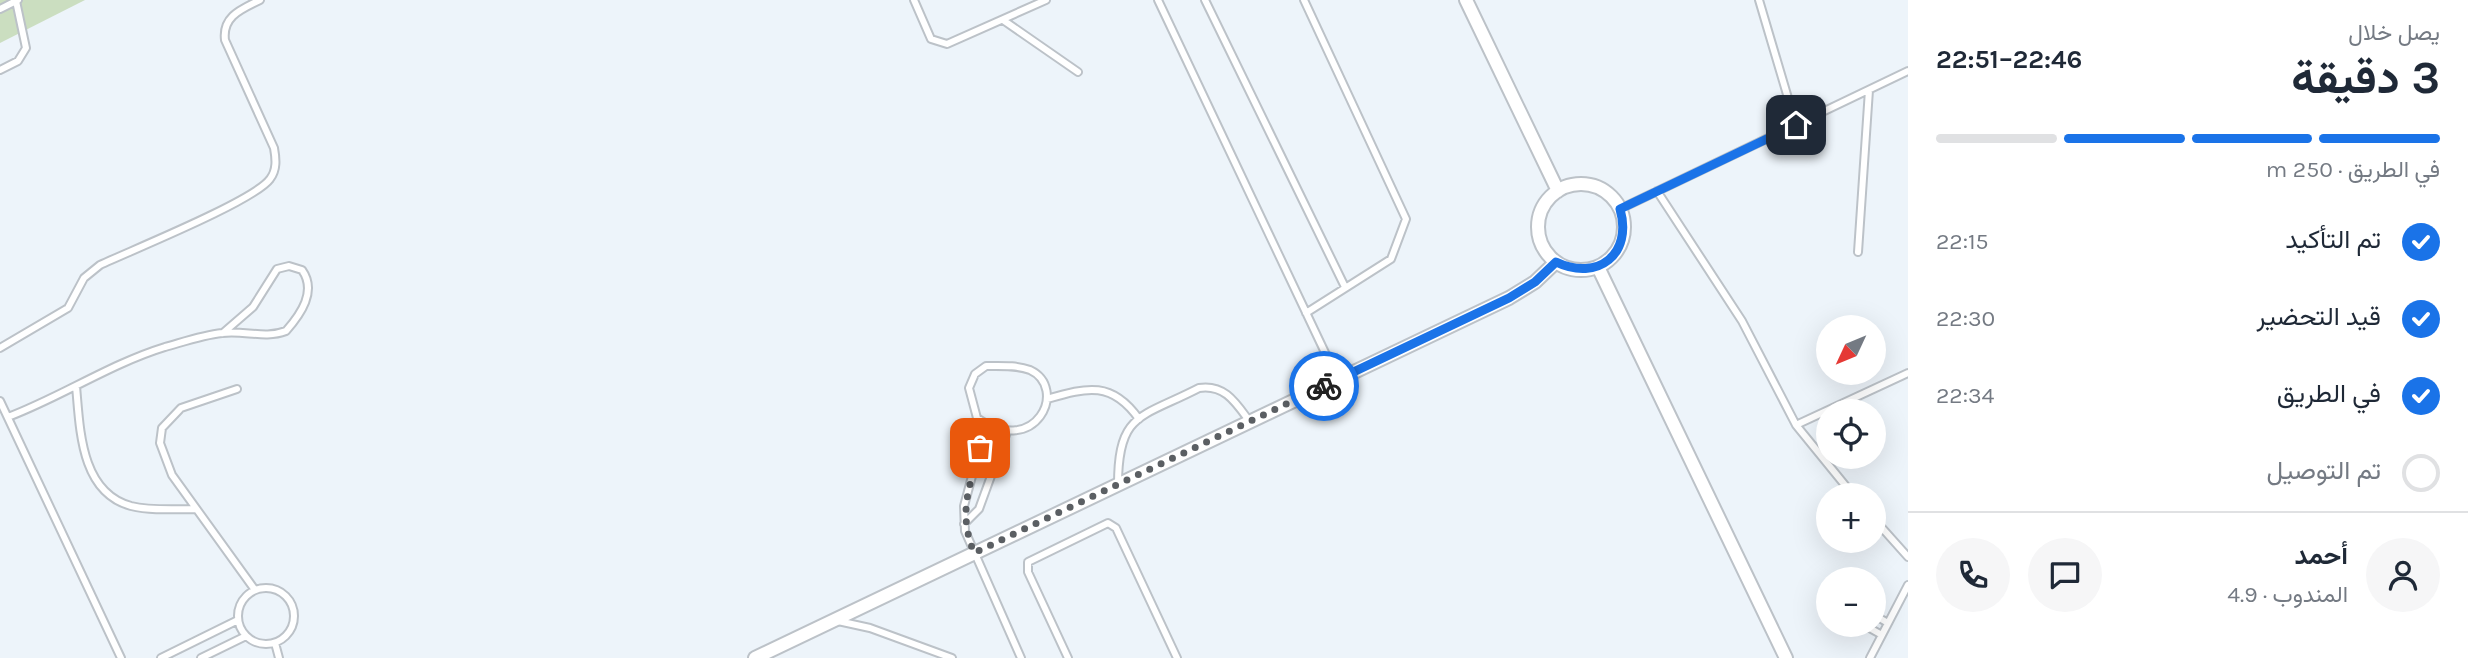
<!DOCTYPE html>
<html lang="ar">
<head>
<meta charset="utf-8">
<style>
	:root { --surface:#fff; --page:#f6f6f7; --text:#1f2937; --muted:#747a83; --line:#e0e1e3; --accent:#1a73e8 }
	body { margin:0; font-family:Karla,Vazirmatn,sans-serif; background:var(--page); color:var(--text); direction:rtl; height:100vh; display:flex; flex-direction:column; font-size:26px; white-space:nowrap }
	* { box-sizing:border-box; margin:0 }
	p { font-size:23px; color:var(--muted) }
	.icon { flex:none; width:38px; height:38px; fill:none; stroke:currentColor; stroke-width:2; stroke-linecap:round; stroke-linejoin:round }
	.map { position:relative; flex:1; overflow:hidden; direction:ltr }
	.panel { display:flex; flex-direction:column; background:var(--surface); width:560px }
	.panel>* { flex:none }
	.needle { width:46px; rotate:226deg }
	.fabs { position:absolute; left:1816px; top:315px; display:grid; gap:14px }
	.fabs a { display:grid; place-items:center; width:70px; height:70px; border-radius:50%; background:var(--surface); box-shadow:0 7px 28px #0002; font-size:35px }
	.pin { position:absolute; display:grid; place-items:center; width:60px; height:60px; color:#fff; margin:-30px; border-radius:14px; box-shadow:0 4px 10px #0006 }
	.courier { position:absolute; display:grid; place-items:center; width:70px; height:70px; margin:-35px; border:5px solid #1a73e8; border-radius:50%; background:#fff; color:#222; box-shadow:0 2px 9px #0007 }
	.summary em { font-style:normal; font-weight:700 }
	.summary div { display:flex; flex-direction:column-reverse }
	.summary { display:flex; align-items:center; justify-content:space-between; height:119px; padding:0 28px }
	h1 { font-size:46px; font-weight:700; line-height:52px }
	.bar { display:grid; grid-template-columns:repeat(4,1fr); gap:10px 7px; align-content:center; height:84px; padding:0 28px }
	.bar i { height:9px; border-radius:5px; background:var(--line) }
	.bar .selected { background:var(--accent) }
	.bar p { grid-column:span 4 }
	.line { display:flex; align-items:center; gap:18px; padding:0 28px; border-top:2px solid var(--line) }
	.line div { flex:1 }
	.round { display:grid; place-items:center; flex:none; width:74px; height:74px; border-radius:37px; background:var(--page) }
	ol { padding:0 28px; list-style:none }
	li { display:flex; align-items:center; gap:21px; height:77px }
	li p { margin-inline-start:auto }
	li .icon { padding:7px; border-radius:50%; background:var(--accent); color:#fff; stroke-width:4 }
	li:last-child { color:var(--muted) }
	li i { width:38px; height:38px; border:4px solid var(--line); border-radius:50% }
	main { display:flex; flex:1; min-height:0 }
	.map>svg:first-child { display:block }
	.green { fill:#cbdec0 }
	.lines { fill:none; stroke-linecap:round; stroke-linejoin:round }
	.lane-casing { stroke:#bcc2c8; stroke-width:10 }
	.street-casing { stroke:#bcc2c8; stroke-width:16 }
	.lane { stroke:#fff; stroke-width:6 }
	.street { stroke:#fff; stroke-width:12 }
	.done { stroke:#5b5f63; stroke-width:7; stroke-dasharray:0 12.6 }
	.route { stroke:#1a73e8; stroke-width:9 }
</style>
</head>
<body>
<main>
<section class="panel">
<div class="summary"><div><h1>3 دقيقة</h1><p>يصل خلال</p></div><em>22:46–22:51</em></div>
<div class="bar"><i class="selected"></i><i class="selected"></i><i class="selected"></i><i></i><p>في الطريق · 250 m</p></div>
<ol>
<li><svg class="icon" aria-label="check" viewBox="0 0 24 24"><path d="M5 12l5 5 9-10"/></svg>تم التأكيد<p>22:15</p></li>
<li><svg class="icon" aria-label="check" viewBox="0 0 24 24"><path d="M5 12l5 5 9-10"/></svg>قيد التحضير<p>22:30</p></li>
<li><svg class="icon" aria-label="check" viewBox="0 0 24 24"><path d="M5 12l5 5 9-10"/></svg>في الطريق<p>22:34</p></li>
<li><i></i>تم التوصيل</li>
</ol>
<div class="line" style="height:126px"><a class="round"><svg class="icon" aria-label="person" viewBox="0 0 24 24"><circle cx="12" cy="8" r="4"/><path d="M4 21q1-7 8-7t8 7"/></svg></a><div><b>أحمد</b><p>المندوب · 4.9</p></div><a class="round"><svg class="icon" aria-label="chat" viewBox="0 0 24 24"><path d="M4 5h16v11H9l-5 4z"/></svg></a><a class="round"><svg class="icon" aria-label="phone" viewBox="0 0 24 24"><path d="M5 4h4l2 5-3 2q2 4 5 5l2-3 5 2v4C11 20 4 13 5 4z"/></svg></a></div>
</section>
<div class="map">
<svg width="1908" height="658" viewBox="0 0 1908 658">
	<rect width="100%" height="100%" fill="#edf4fa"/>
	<!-- green -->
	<path class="green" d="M0 0H85L0 43Z"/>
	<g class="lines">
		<!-- lane casing -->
		<g class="lane-casing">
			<path id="lane" d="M914 0 931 39 947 44 1046 0
				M1158 0 1338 380
				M1205 0 1345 287
				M1304 0 1406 219 1391 259 1306 313
				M1759 0 1796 125
				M0 9 18 0
				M1003 20 1078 72
				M0 70 18 61 26 48 16 1
				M1657 191 1742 321 1796 425 1853 495
				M1620 209 1908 71
				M1858 252 1869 90
				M0 348 68 308 84 278 100 265C132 250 254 201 270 179 277 170 276 159 274 148L225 40C222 16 242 9 260 0
				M986 366C1001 366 1017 365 1030 370 1069 388 1036 459 977 418L969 388 975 374Z
				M76 386C80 428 80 492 131 506 152 511 175 509 196 509
				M237 389 181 408 162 428 160 443 172 475 255 590
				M1047 399C1088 387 1112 381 1139 419
				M0 401 121 658
				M8 417C61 397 110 364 165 347 183 342 203 335 222 333 244 330 265 339 286 331 301 314 317 291 302 270L289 266 277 269 253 307 223 333
				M986 424 964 506 965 531 1021 658
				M1796 425 1908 373
				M1118 485C1118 412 1141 418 1199 388 1225 384 1236 403 1250 422
				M1874 519 1908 557
				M964 524 979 509 1007 432
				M238 616a28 28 0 1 1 56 0a28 28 0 1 1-56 0Z
				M1874 615 1888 623
				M838 621 870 628 952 658
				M1864 625 1882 635
				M275 643 279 658
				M161 658 238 620
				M201 658 246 636
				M1068 658 1028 572V562L1108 523 1116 528 1177 658
				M1870 658 1908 585"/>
		</g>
		<!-- street casing -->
		<g class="street-casing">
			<path id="street" d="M1466 0 1558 191
				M1538 227a43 43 0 1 1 86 0a43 43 0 1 1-86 0Z
				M1598 267 1786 658
				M755 658 1509 298 1535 282 1556 262"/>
		</g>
		<!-- lane -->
		<use href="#lane" class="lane"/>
		<!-- street -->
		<use href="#street" class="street"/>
	</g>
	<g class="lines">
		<!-- done -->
		<path class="done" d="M980 448C969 489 958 512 974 553L1324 386"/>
		<!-- route -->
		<path class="route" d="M1324 386 1509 298 1535 282 1556 262C1598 282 1633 254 1620 209L1796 125"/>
	</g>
</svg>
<div class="fabs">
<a><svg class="needle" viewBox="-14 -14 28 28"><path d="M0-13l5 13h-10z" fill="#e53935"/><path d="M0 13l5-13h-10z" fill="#747a83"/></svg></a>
<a><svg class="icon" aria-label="locate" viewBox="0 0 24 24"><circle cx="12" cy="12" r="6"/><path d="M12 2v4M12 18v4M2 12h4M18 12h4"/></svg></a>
<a>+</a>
<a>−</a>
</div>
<div class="pin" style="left:980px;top:448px;background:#ea580c"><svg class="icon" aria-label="bag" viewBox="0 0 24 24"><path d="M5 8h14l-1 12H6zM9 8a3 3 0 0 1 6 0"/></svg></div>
<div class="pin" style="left:1796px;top:125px;background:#1f2937"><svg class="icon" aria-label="home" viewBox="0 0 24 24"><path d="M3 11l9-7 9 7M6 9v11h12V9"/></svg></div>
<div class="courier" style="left:1324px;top:386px"><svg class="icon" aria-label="bike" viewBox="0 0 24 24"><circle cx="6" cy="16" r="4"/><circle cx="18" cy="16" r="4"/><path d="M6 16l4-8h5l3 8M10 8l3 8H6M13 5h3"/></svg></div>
</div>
</main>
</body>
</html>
